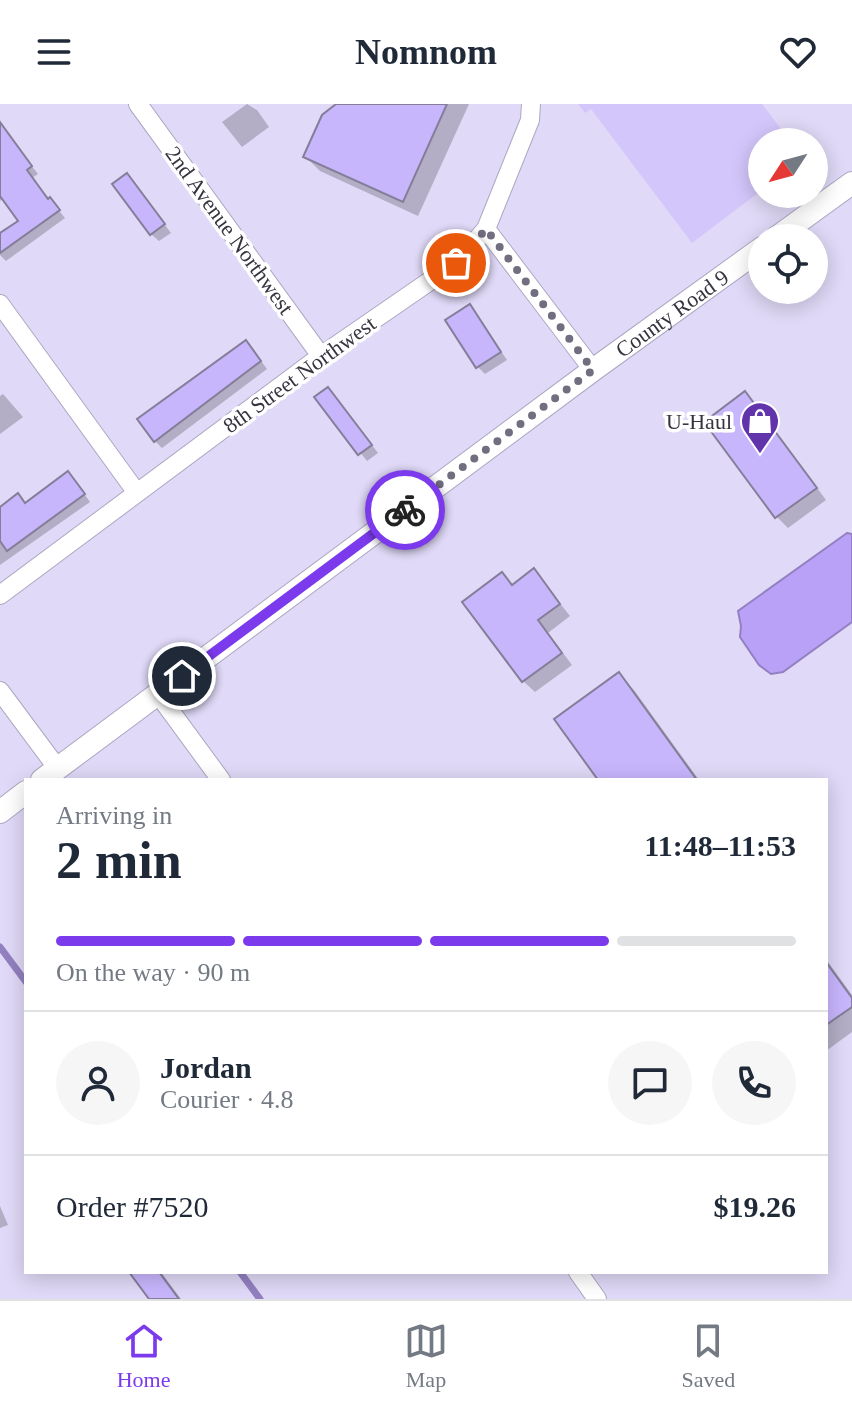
<!DOCTYPE html>
<html lang="en">
<head>
<meta charset="utf-8">
<style>
	:root { --surface:#fff; --page:#f6f6f7; --text:#1f2937; --muted:#747a83; --line:#e0e1e3; --accent:#7c3aed }
	body { margin:0; font-family:Georgia,serif; background:var(--page); color:var(--text); height:100vh; display:flex; flex-direction:column; font-size:30px; white-space:nowrap }
	* { box-sizing:border-box; margin:0 }
	p { font-size:26px; color:var(--muted) }
	.icon { flex:none; width:44px; height:44px; fill:none; stroke:currentColor; stroke-width:2; stroke-linecap:round; stroke-linejoin:round }
	.map { position:relative; flex:1; overflow:hidden }
	.details { position:absolute; left:24px; top:674px; width:804px; height:496px; display:flex; flex-direction:column; background:var(--surface); border-radius:0px; box-shadow:0 4px 20px #0003 }
	.details>* { flex:none }
	.needle { width:52px; rotate:234deg }
	.controls { position:absolute; left:748px; top:24px; display:grid; gap:16px }
	.controls a { display:grid; place-items:center; width:80px; height:80px; border-radius:50%; background:var(--surface); box-shadow:0 4px 20px #0003; font-size:40px }
	.pin { position:absolute; display:grid; place-items:center; width:68px; height:68px; color:#fff; margin:-34px; border:4px solid #fff; border-radius:50%; box-shadow:0 2px 8px #0007 }
	.courier { position:absolute; display:grid; place-items:center; width:80px; height:80px; margin:-40px; border:6px solid #7c3aed; border-radius:50%; background:#fff; color:#222; box-shadow:0 2px 10px #0007 }
	.overview em { font-style:normal; font-weight:600 }
	.overview div { display:flex; flex-direction:column-reverse }
	.overview { display:flex; align-items:center; justify-content:space-between; height:136px; padding:0 32px }
	h1 { font-size:52px; font-weight:600; line-height:60px }
	.bar { display:grid; grid-template-columns:repeat(4,1fr); gap:12px 8px; align-content:center; height:96px; padding:0 32px }
	.bar i { height:10px; border-radius:6px; background:var(--line) }
	.bar .active { background:var(--accent) }
	.bar p { grid-column:span 4 }
	.line { display:flex; align-items:center; gap:20px; padding:0 32px; border-top:2px solid var(--line) }
	.line div { flex:1 }
	.round { display:grid; place-items:center; flex:none; width:84px; height:84px; border-radius:42px; background:var(--page) }
	header { display:flex; justify-content:space-between; align-items:center; height:104px; padding:0 32px; background:var(--surface); font-size:36px; font-weight:600 }
	.tab-bar { display:flex; justify-content:space-around; align-items:center; height:112px; border-top:2px solid var(--line); background:var(--surface); font-size:22px; color:var(--muted) }
	.tab-bar a { display:grid; justify-items:center; gap:4px }
	.tab-bar .active { color:var(--accent) }
	.map>svg:first-child { display:block }
	.green { fill:#d3c6fb }
	.water { fill:#b9a1f8; stroke:#9280c0; stroke-width:2 }
	.shadow { fill:#0003 }
	.lines { fill:none; stroke-linecap:round; stroke-linejoin:round }
	.stream { stroke:#9280c0; stroke-width:7 }
	.building { fill:#c8b6fd; stroke:#847e99; stroke-width:2 }
	.minor-casing { stroke:#ada7c3; stroke-width:20 }
	.tertiary-casing { stroke:#ada7c3; stroke-width:24 }
	.minor { stroke:#fff; stroke-width:18 }
	.tertiary { stroke:#fff; stroke-width:22 }
	.done { stroke:#726e7f; stroke-width:8; stroke-dasharray:0 14.4 }
	.route { stroke:#7c3aed; stroke-width:10 }
	.labels { text-anchor:middle; stroke-width:7; stroke-linejoin:round; paint-order:stroke }
	.street-label { font-size:22px; fill:#36343f; stroke:#fff }
	.poi-label { font-size:22px; fill:#36343f; stroke:#fff; text-anchor:end }
</style>
</head>
<body>
<header><svg class="icon" aria-label="menu" viewBox="0 0 24 24"><path d="M4 6h16M4 12h16M4 18h16"/></svg>Nomnom<svg class="icon" aria-label="heart" viewBox="0 0 24 24"><path d="M12 20l-8-8c-3-5 5-10 8-4 3-6 11-1 8 4z"/></svg></header>
<div class="map">
<svg width="852" height="1195" viewBox="0 0 852 1195">
	<rect width="100%" height="100%" fill="#e0d9f7"/>
	<!-- green -->
	<path class="green" d="M578 0H762L791 38H762V86L692 139 591 5 585 9Z"/>
	<!-- water -->
	<path class="water" d="M847 429 852 430V518L783 568 771 570 759 561 740 533 741 522 738 507Z"/>
	<!-- shadow -->
	<path class="shadow" d="M247 0 257 6 269 23 242 43 222 18Z
		M339 0H469L418 112 320 67 305 52Z
		M8 32 38 70 32 74 65 114 6 157 0 151V132L20 117 4 94 0 97V38Z
		M127 71 171 129 159 137 151 130Z
		M470 202 507 256 485 270 477 262Z
		M253 246 267 265 162 344 155 337Z
		M3 290 23 313 0 330V292Z
		M745 290 756 301 826 396 788 424 777 413 707 318Z
		M335 293 378 349 367 357 317 294Z
		M75 377 90 398 0 461V405L26 401Z
		M534 467 570 512 548 529 572 561 535 588 523 577 465 498 502 471 514 482Z
		M619 571 634 586 699 676H600Z
		M826 855 852 891V928L826 947Z
		M0 1102 8 1121 0 1124Z
		M131 1168H161L181 1195H151Z"/>
	<g class="lines">
		<!-- stream -->
		<path class="stream" d="M0 843 26 878
			M240 1168 260 1195"/>
	</g>
	<!-- building -->
	<path class="building" d="M336 0H447L403 98 303 53 322 11Z
		M0 18 32 62 27 66 48 95 50 93 60 106 0 149V129L18 117 0 92Z
		M127 69 165 120 150 131 112 80Z
		M470 200 501 248 476 264 445 216Z
		M246 236 261 257 154 338 137 315Z
		M328 283 372 341 358 351 314 293Z
		M745 287 817 384 775 414 704 318Z
		M68 367 85 390 7 447 0 437V403L18 389 25 399Z
		M534 464 560 500 538 516 562 549 522 578 462 498 502 468 512 481Z
		M619 568 697 676H598L554 615Z
		M826 858 852 894V903L826 921Z
		M129 1168H159L179 1195H149Z"/>
	<g class="lines">
		<!-- minor casing -->
		<g class="minor-casing">
			<path id="minor" d="M138 0 321 252
				M486 125 593 266
				M0 200 137 389
				M0 491 321 252 456 159 486 125 530 16 531 0
				M0 587 58 665
				M158 590 221 676
				M578 1168 597 1195"/>
		</g>
		<!-- tertiary casing -->
		<g class="tertiary-casing">
			<g id="tertiary">
				<path d="M776 134 852 79"/>
				<path id="s1" d="M42 676 593 266 762 144"/>
				<path d="M0 708 26 688"/>
			</g>
		</g>
		<!-- minor -->
		<use href="#minor" class="minor"/>
		<!-- tertiary -->
		<use href="#tertiary" class="tertiary"/>
	</g>
	<g class="lines">
		<!-- done -->
		<path class="done" d="M405 406 593 266 486 125 456 159"/>
		<!-- route -->
		<path class="route" d="M182 572 405 406"/>
	</g>
	<!-- icons -->
	<defs>
		<g id="shop-pin" transform="scale(2)"><path d="M0 17L-7.5 6A9.5 9.5 0 1 1 7.5 6Z" fill="#6234ab" stroke="#fff"/><path d="M-5-2.5h2.3a2.7 3.5 0 0 1 5.4 0H5L5.5 6h-11ZM-1.5-2.5h3a1.5 2.3 0 0 0-3 0Z" fill="#fff"/></g>
	</defs>
	<g fill-rule="evenodd">
		<use href="#shop-pin" x="760" y="317"/>
	</g>
	<g class="labels">
		<!-- street labels -->
		<g class="street-label">
			<text transform="translate(230 126) rotate(54)" y="8">2nd Avenue Northwest</text>
			<text dy="8" stroke="none"><textPath href="#s1" startOffset="784">County Road 9</textPath></text>
			<text transform="translate(299 270) rotate(-36)" y="8">8th Street Northwest</text>
		</g>
		<!-- poi labels -->
		<g class="poi-label">
			<text x="732" y="325">U-Haul</text>
		</g>
	</g>
</svg>
<div class="controls">
<a><svg class="needle" viewBox="-14 -14 28 28"><path d="M0-13l5 13h-10z" fill="#e53935"/><path d="M0 13l5-13h-10z" fill="#747a83"/></svg></a>
<a><svg class="icon" aria-label="locate" viewBox="0 0 24 24"><circle cx="12" cy="12" r="6"/><path d="M12 2v4M12 18v4M2 12h4M18 12h4"/></svg></a>
</div>
<div class="pin" style="left:456px;top:159px;background:#ea580c"><svg class="icon" aria-label="bag" viewBox="0 0 24 24"><path d="M5 8h14l-1 12H6zM9 8a3 3 0 0 1 6 0"/></svg></div>
<div class="pin" style="left:182px;top:572px;background:#1f2937"><svg class="icon" aria-label="home" viewBox="0 0 24 24"><path d="M3 11l9-7 9 7M6 9v11h12V9"/></svg></div>
<div class="courier" style="left:405px;top:406px"><svg class="icon" aria-label="bike" viewBox="0 0 24 24"><circle cx="6" cy="16" r="4"/><circle cx="18" cy="16" r="4"/><path d="M6 16l4-8h5l3 8M10 8l3 8H6M13 5h3"/></svg></div>
<section class="details">
<div class="overview"><div><h1>2 min</h1><p>Arriving in</p></div><em>11:48–11:53</em></div>
<div class="bar"><i class="active"></i><i class="active"></i><i class="active"></i><i></i><p>On the way · 90 m</p></div>
<div class="line" style="height:144px"><a class="round"><svg class="icon" aria-label="person" viewBox="0 0 24 24"><circle cx="12" cy="8" r="4"/><path d="M4 21q1-7 8-7t8 7"/></svg></a><div><b>Jordan</b><p>Courier · 4.8</p></div><a class="round"><svg class="icon" aria-label="chat" viewBox="0 0 24 24"><path d="M4 5h16v11H9l-5 4z"/></svg></a><a class="round"><svg class="icon" aria-label="phone" viewBox="0 0 24 24"><path d="M5 4h4l2 5-3 2q2 4 5 5l2-3 5 2v4C11 20 4 13 5 4z"/></svg></a></div>
<div class="line" style="height:104px"><div>Order #7520</div><b>$19.26</b></div>
</section>
</div>
<nav class="tab-bar">
<a class="active"><svg class="icon" aria-label="home" viewBox="0 0 24 24"><path d="M3 11l9-7 9 7M6 9v11h12V9"/></svg>Home</a>
<a><svg class="icon" aria-label="map" viewBox="0 0 24 24"><path d="M3 6l6-2 6 2 6-2v14l-6 2-6-2-6 2zM9 4v14M15 6v14"/></svg>Map</a>
<a><svg class="icon" aria-label="saved" viewBox="0 0 24 24"><path d="M7 4h10v16l-5-4-5 4z"/></svg>Saved</a>
</nav>
</body>
</html>
